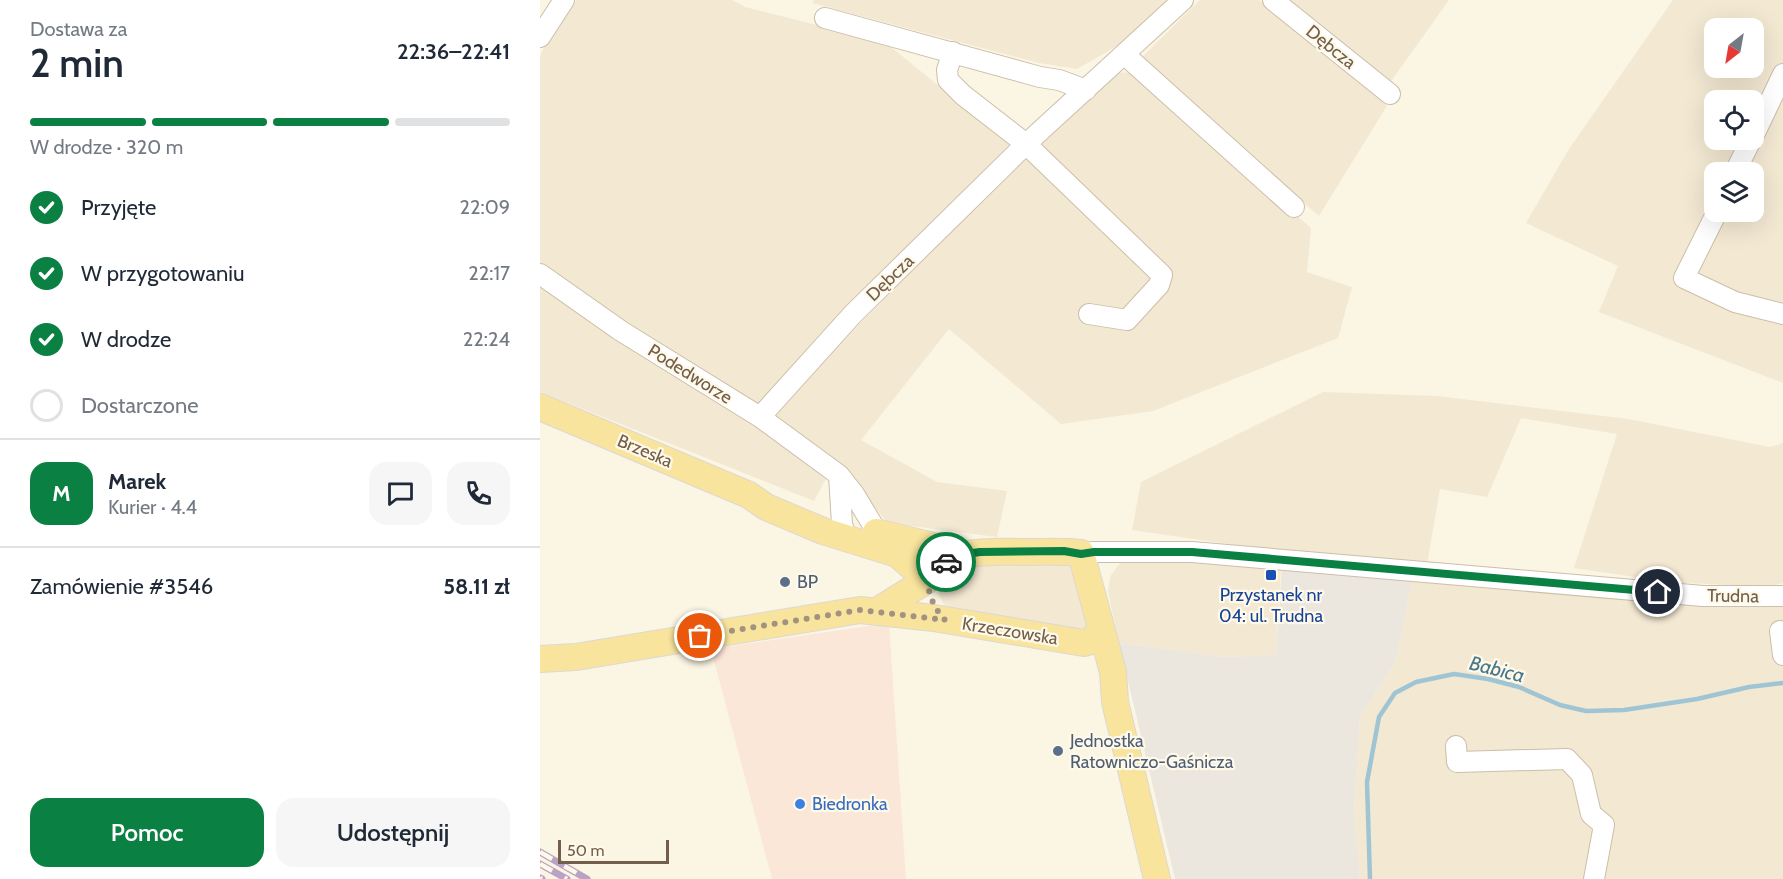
<!DOCTYPE html>
<html lang="pl">
<head>
<meta charset="utf-8">
<style>
	:root { --surface:#fff; --page:#f6f6f7; --text:#1f2937; --muted:#747a83; --line:#e0e1e3; --accent:#0b8043 }
	body { margin:0; font-family:Cabin,sans-serif; background:var(--page); color:var(--text); height:100vh; display:flex; flex-direction:column; font-size:22px; white-space:nowrap }
	* { box-sizing:border-box; margin:0 }
	p { font-size:20px; color:var(--muted) }
	.icon { flex:none; width:33px; height:33px; fill:none; stroke:currentColor; stroke-width:2; stroke-linecap:round; stroke-linejoin:round }
	.map { position:relative; flex:1; overflow:hidden }
	.details { display:flex; flex-direction:column; background:var(--surface); width:540px }
	.details>* { flex:none }
	.needle { width:39px; rotate:211deg }
	.tools { position:absolute; left:1164px; top:18px; display:grid; gap:12px }
	.tools a { display:grid; place-items:center; width:60px; height:60px; border-radius:12px; background:var(--surface); box-shadow:0 6px 24px #0002; font-size:30px }
	.scale { position:absolute; left:18px; bottom:15px; width:111px; box-sizing:border-box; padding-left:6px; border:3px solid #725e4a; border-top:0; font-size:16px; line-height:21px; white-space:nowrap; color:#725e4a; -webkit-text-stroke:4px #fef9e9; paint-order:stroke }
	.pin { position:absolute; display:grid; place-items:center; width:51px; height:51px; color:#fff; margin:-26px; border:3px solid #fff; border-radius:50%; box-shadow:0 2px 6px #0007 }
	.courier { position:absolute; display:grid; place-items:center; width:60px; height:60px; margin:-30px; border:4px solid #0b8043; border-radius:50%; background:#fff; color:#222; box-shadow:0 2px 8px #0007 }
	.head em { font-style:normal; font-weight:600 }
	.head div { display:flex; flex-direction:column-reverse }
	.head { display:flex; align-items:center; justify-content:space-between; height:102px; padding:0 30px }
	h1 { font-size:39px; font-weight:600; line-height:45px }
	.bar { display:grid; grid-template-columns:repeat(4,1fr); gap:9px 6px; align-content:center; height:72px; padding:0 30px }
	.bar i { height:8px; border-radius:4px; background:var(--line) }
	.bar .selected { background:var(--accent) }
	.bar p { grid-column:span 4 }
	.line { display:flex; align-items:center; gap:15px; padding:0 30px; border-top:2px solid var(--line) }
	.line div { flex:1 }
	.round { display:grid; place-items:center; flex:none; width:63px; height:63px; border-radius:18px; background:var(--page) }
	ol { padding:0 30px; list-style:none }
	li { display:flex; align-items:center; gap:18px; height:66px }
	li p { margin-inline-start:auto }
	li .icon { padding:6px; border-radius:50%; background:var(--accent); color:#fff; stroke-width:4 }
	li:last-child { color:var(--muted) }
	li i { width:33px; height:33px; border:3px solid var(--line); border-radius:50% }
	.action { display:flex; gap:12px; margin-top:auto; padding:12px 30px }
	.action a { flex:1; height:69px; border-radius:18px; background:var(--accent); color:#fff; font-size:24px; font-weight:600; line-height:69px; text-align:center }
	.action a+a { background:var(--page); color:var(--text) }
	main { display:flex; flex:1; min-height:0 }
	.map>svg:first-child { display:block }
	.residential { fill:#f3e8d2; fill-rule:evenodd }
	.commercial { fill:#fbe7d7 }
	.industrial { fill:#ebe6de }
	.lines { fill:none; stroke-linecap:round; stroke-linejoin:round }
	.stream { stroke:#9fc5d5; stroke-width:4.5 }
	.minor-casing { stroke:#ccbeaa; stroke-width:22 }
	.major-casing { stroke:#ddd8d4; stroke-width:28 }
	.minor { stroke:#fff; stroke-width:20 }
	.major { stroke:#f8e49d; stroke-width:26 }
	.rail-casing { stroke:#b9a2c4; stroke-width:7 }
	.rail { stroke:#fef9e9; stroke-width:4.5; stroke-dasharray:14; stroke-linecap:butt }
	.done { stroke:#a29380; stroke-width:6; stroke-dasharray:0 10.8 }
	.route { stroke:#0b8043; stroke-width:8 }
	.transit-dot { fill:#1a4fb4; stroke:#fef9e9; stroke-width:2 }
	.service-dot { fill:#5c6f8a; stroke:#fef9e9; stroke-width:2 }
	.shop-dot { fill:#3f7fe0; stroke:#fef9e9; stroke-width:2 }
	.labels { text-anchor:middle; stroke-width:4.5; stroke-linejoin:round; paint-order:stroke }
	.street-label { font-size:18px; fill:#725e4a; stroke:#fef9e9 }
	.service-label { font-size:18px; fill:#4e5e75; stroke:#fef9e9; text-anchor:start }
	.transit-label { font-size:18px; fill:#164399; stroke:#fef9e9 }
	.shop-label { font-size:18px; fill:#366cbe; stroke:#fef9e9; text-anchor:start }
	.water-label { font-size:20px; font-style:italic; fill:#48768b; stroke:#fef9e9 }
</style>
</head>
<body>
<main>
<section class="details">
<div class="head"><div><h1>2 min</h1><p>Dostawa za</p></div><em>22:36–22:41</em></div>
<div class="bar"><i class="selected"></i><i class="selected"></i><i class="selected"></i><i></i><p>W drodze · 320 m</p></div>
<ol>
<li><svg class="icon" aria-label="check" viewBox="0 0 24 24"><path d="M5 12l5 5 9-10"/></svg>Przyjęte<p>22:09</p></li>
<li><svg class="icon" aria-label="check" viewBox="0 0 24 24"><path d="M5 12l5 5 9-10"/></svg>W przygotowaniu<p>22:17</p></li>
<li><svg class="icon" aria-label="check" viewBox="0 0 24 24"><path d="M5 12l5 5 9-10"/></svg>W drodze<p>22:24</p></li>
<li><i></i>Dostarczone</li>
</ol>
<div class="line" style="height:108px"><b class="round" style="background:var(--accent);color:#fff">M</b><div><b>Marek</b><p>Kurier · 4.4</p></div><a class="round"><svg class="icon" aria-label="chat" viewBox="0 0 24 24"><path d="M4 5h16v11H9l-5 4z"/></svg></a><a class="round"><svg class="icon" aria-label="phone" viewBox="0 0 24 24"><path d="M5 4h4l2 5-3 2q2 4 5 5l2-3 5 2v4C11 20 4 13 5 4z"/></svg></a></div>
<div class="line" style="height:78px"><div>Zamówienie #3546</div><b>58.11 zł</b></div>
<div class="action"><a>Pomoc</a><a>Udostępnij</a></div>
</section>
<div class="map">
<svg width="1243" height="879" viewBox="0 0 1243 879">
	<rect width="100%" height="100%" fill="#fbf5e3"/>
	<!-- residential -->
	<path class="residential" d="M37 0H192L205 7 293 29 351 47 475 148 338 285 279 335 222 406 92 325 0 264V56L9 37Z
		M274 0H629L582 43 537 69 499 63 272 3Z
		M660 0H719L848 104 779 216 605 65 603 56Z
		M744 0H909L849 84Z
		M1133 0H1243V383L1059 312 1078 266 986 223 1029 149ZM1174 28H1214V68H1174ZM1174 100H1214V140H1174ZM1174 172H1214V212H1174Z
		M594 72 771 228 767 272 812 287 798 338 613 411 521 424 409 329 321 440 397 482 467 491 457 537 348 523 323 493 231 414 410 232 577 73Z
		M0 283 288 475 274 501 0 392Z
		M783 392 897 396 1088 419 1230 447 1243 443V583L1225 587 1129 582 1034 568 1077 434 981 418 947 497 900 489 887 564 709 547 592 530 601 482Z
		M582 560 741 566 736 655 683 657 579 643 568 592 570 577Z
		M430 563 527 565 538 569 548 624 538 634 407 609 399 596 398 584 407 573Z
		M873 577 1243 599V879H820L814 813 820 717 856 661Z"/>
	<!-- commercial -->
	<path class="commercial" d="M349 623 366 879H232L171 649Z"/>
	<!-- industrial -->
	<path class="industrial" d="M742 566 873 577 856 661 820 717 814 813 820 879H635L579 643 683 657 736 655Z"/>
	<g class="lines">
		<!-- stream -->
		<path class="stream" d="M830 879 827 782 839 717 855 693 876 682 914 674 948 679 979 687 1020 705 1046 711 1084 710 1157 699 1209 687 1243 683"/>
		<!-- minor casing -->
		<g class="minor-casing">
			<path id="minor" d="M733 0 850 94
				M285 18 500 77 519 80 546 90
				M0 37 24 0
				M413 52 407 70 408 80 423 95 486 144 622 275 619 285 587 320 549 314
				M585 55 754 207
				M1214 135 1243 74
				M1195 172 1211 140
				M1177 212 1144 278 1195 302 1243 314
				M0 274 81 331 220 417 299 475 314 494 337 532
				M220 417 313 314 486 144 643 0
				M299 475 302 524 307 540
				M541 553 554 552H652L1163 596H1243
				M1240 631 1243 655
				M916 746 917 762 1027 759 1042 775 1051 814 1064 825 1054 879"/>
		</g>
		<!-- major casing -->
		<g class="major-casing">
			<path id="major" d="M0 407 209 495 226 507 283 531 357 554 387 580
				M336 532 426 554
				M337 611 387 580C408 547 452 552 485 552 504 552 523 551 541 553L573 672 575 702 617 879
				M0 659 36 657 320 610 394 618 544 643 552 641 561 628"/>
		</g>
		<!-- minor -->
		<use href="#minor" class="minor"/>
		<!-- major -->
		<use href="#major" class="major"/>
		<!-- rail casing -->
		<g class="rail-casing">
			<path id="rail" d="M0 852 47 879
				M0 864 27 879
				M0 878 2 879"/>
		</g>
		<!-- rail -->
		<use href="#rail" class="rail"/>
	</g>
	<g class="lines">
		<!-- done -->
		<path class="done" d="M160 636 320 610 405 620C394 608 389 596 387 580L391 574 406 562"/>
		<!-- route -->
		<path class="route" d="M406 562 426 554 440 552 524 551 541 554 554 552H652L1118 592"/>
	</g>
	<!-- markers -->
	<rect class="transit-dot" x="725" y="569" width="12" height="12" rx="3"/>
	<g class="service-dot">
		<circle cx="245" cy="582" r="6"/>
		<circle cx="518" cy="751" r="6"/>
	</g>
	<circle class="shop-dot" cx="260" cy="804" r="6"/>
	<g class="labels">
		<!-- street labels -->
		<g class="street-label">
			<text transform="translate(791 47) rotate(39)" y="6">Dębcza</text>
			<text transform="translate(350 278) rotate(-44)" y="6">Dębcza</text>
			<text transform="translate(150 374) rotate(32)" y="6">Podedworze</text>
			<text transform="translate(105 451) rotate(23)" y="6">Brzeska</text>
			<text transform="translate(1193 596) rotate(1)" y="6">Trudna</text>
			<text transform="translate(470 631) rotate(9)" y="6">Krzeczowska</text>
		</g>
		<!-- service labels -->
		<g class="service-label">
			<text x="257" y="588">BP</text>
			<text x="530" y="747">Jednostka<tspan x="530" dy="21">Ratowniczo-Gaśnicza</tspan></text>
		</g>
		<!-- transit labels -->
		<g class="transit-label">
			<text x="731" y="601">Przystanek nr<tspan x="731" dy="21">04: ul. Trudna</tspan></text>
		</g>
		<!-- shop labels -->
		<g class="shop-label">
			<text x="272" y="810">Biedronka</text>
		</g>
		<!-- water labels -->
		<g class="water-label">
			<text transform="translate(957 669) rotate(14)" y="7">Babica</text>
		</g>
	</g>
</svg>
<div class="tools">
<a><svg class="needle" viewBox="-14 -14 28 28"><path d="M0-13l5 13h-10z" fill="#e53935"/><path d="M0 13l5-13h-10z" fill="#747a83"/></svg></a>
<a><svg class="icon" aria-label="locate" viewBox="0 0 24 24"><circle cx="12" cy="12" r="6"/><path d="M12 2v4M12 18v4M2 12h4M18 12h4"/></svg></a>
<a><svg class="icon" aria-label="layers" viewBox="0 0 24 24"><path d="M12 4l9 5-9 5-9-5zM3 14l9 5 9-5"/></svg></a>
</div>
<div class="scale">50 m</div>
<div class="pin" style="left:160px;top:636px;background:#ea580c"><svg class="icon" aria-label="bag" viewBox="0 0 24 24"><path d="M5 8h14l-1 12H6zM9 8a3 3 0 0 1 6 0"/></svg></div>
<div class="pin" style="left:1118px;top:592px;background:#1f2937"><svg class="icon" aria-label="home" viewBox="0 0 24 24"><path d="M3 11l9-7 9 7M6 9v11h12V9"/></svg></div>
<div class="courier" style="left:406px;top:562px"><svg class="icon" aria-label="car" viewBox="0 0 24 24"><path d="M5 17H2v-5l4-1 3-4h7l3 4 3 1v5h-3M9 17h6M6 11h13"/><circle cx="7" cy="17" r="2"/><circle cx="17" cy="17" r="2"/></svg></div>
</div>
</main>
</body>
</html>
